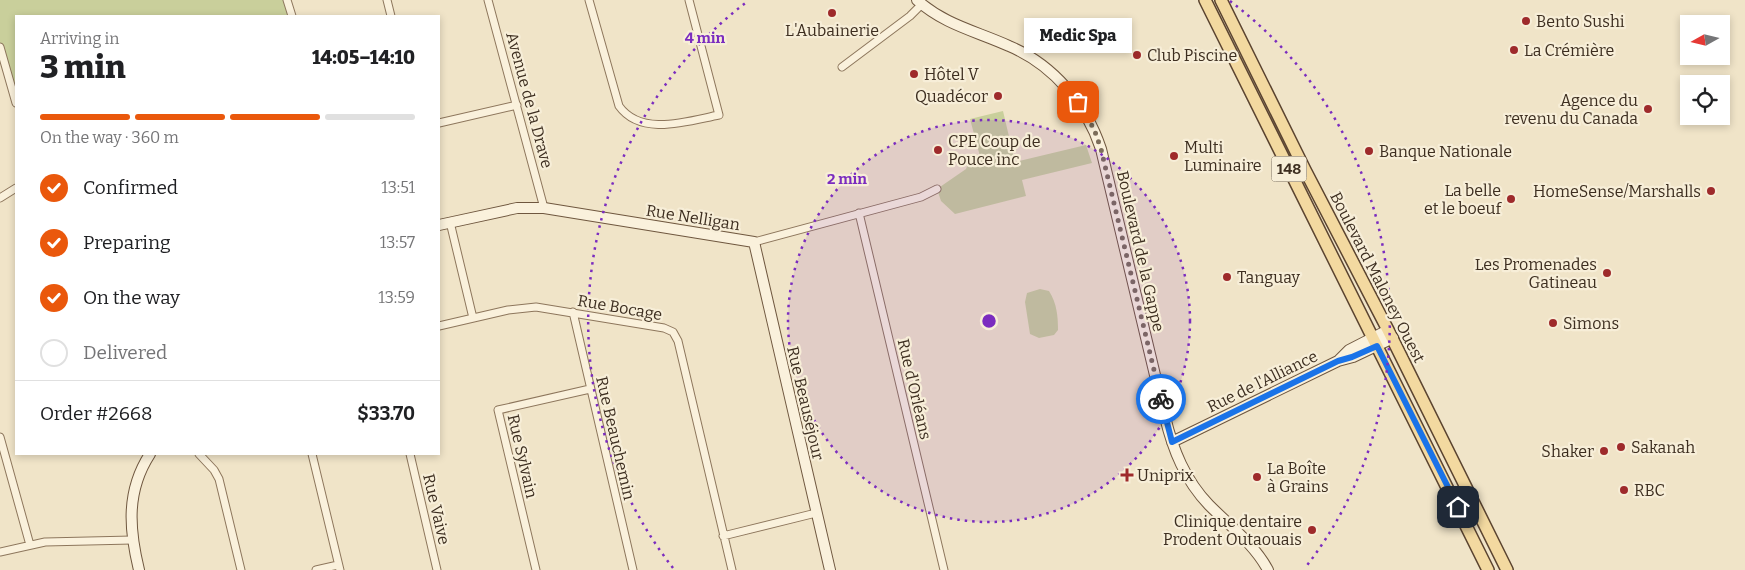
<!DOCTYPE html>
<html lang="en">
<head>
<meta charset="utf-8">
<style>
	:root { --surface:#fff; --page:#f2f2f2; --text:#202124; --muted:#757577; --line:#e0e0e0; --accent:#ea580c }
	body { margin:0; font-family:Bitter,serif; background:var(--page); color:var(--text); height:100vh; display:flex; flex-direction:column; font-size:19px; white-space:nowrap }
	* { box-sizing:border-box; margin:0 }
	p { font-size:16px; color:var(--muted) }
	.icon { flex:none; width:28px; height:28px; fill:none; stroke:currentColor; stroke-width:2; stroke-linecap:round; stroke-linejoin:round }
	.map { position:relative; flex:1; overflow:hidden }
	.details { position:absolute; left:15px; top:15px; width:425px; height:440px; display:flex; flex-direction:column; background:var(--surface); border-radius:0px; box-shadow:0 2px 8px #0003 }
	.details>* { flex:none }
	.needle { width:32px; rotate:262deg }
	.buttons { position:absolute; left:1680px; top:15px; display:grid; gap:10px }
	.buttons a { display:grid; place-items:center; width:50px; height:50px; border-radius:0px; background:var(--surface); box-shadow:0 2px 8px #0003; font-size:25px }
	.pin { position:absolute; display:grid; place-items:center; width:42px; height:42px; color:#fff; margin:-21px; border-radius:10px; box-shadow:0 2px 8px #0006 }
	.courier { position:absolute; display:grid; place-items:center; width:50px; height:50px; margin:-25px; border:4px solid #1a73e8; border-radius:50%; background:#fff; color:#222; box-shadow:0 1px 6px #0007 }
	.bubble { position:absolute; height:35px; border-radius:0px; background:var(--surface); box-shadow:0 2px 8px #0003; font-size:16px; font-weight:800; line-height:35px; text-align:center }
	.overview em { font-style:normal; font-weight:800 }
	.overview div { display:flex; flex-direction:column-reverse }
	.overview { display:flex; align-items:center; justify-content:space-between; height:85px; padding:0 25px }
	h1 { font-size:32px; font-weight:800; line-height:38px }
	.bar { display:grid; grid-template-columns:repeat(4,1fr); gap:8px 5px; align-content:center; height:60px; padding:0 25px }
	.bar i { height:6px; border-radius:4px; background:var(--line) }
	.bar .selected { background:var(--accent) }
	.bar p { grid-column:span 4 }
	.line { display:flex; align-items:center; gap:12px; padding:0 25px; border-top:1px solid var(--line) }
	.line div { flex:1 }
	ol { padding:0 25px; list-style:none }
	li { display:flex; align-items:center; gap:15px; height:55px }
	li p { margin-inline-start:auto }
	li .icon { padding:5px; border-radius:50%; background:var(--accent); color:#fff; stroke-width:4 }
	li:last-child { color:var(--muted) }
	li i { width:28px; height:28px; border:2px solid var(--line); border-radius:50% }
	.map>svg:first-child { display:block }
	.green { fill:#c9cf9b }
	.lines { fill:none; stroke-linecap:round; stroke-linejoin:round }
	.street-casing { stroke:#8d765c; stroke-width:9 }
	.secondary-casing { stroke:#6f573f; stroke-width:12 }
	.primary-casing { stroke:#5b4430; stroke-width:14 }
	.street { stroke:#faf1dc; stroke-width:7 }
	.secondary { stroke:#faf1dc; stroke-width:10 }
	.primary { stroke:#f3d9a0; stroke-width:11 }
	.done { stroke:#7c6e5b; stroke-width:5; stroke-dasharray:0 9 }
	.route { stroke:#1a73e8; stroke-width:6 }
	.ring { fill:none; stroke:#7b2cbf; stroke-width:2.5; stroke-dasharray:2.5 5 }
	.poi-dot { fill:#9e2a2b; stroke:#f7eed8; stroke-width:2 }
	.labels { text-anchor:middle; stroke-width:4.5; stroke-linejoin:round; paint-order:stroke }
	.shield { fill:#f7eed8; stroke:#756857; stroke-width:1 }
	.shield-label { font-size:15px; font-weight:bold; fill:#3d2e20 }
	.poi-label { font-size:16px; fill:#3d2e20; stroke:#f7eed8; text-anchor:start }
	.street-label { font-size:16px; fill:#3d2e20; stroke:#f7eed8 }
	.centre { fill:#7b2cbf; stroke:#f7eed8; stroke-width:2.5 }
	.ring-label { font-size:15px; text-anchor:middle; font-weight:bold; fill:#7b2cbf; stroke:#f7eed8; stroke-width:4.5; stroke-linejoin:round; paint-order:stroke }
</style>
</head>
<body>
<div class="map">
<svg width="1745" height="570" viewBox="0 0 1745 570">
	<rect width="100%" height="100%" fill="#f0e4c8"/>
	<!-- green -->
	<path class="green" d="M0 0H287L292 16H16V103L0 47Z
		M1003 111 1015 162 1086 145 1092 163 1022 180 1026 196 955 214 941 201 937 189 966 169 968 164 981 160 970 119Z
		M1040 289 1049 291C1057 304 1058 316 1058 330L1054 335 1039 338 1030 334 1025 302 1027 293Z"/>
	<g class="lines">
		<!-- street casing -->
		<g class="street-casing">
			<path id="street" d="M287 0 292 16
				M387 0 391 16
				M488 0 544 208
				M589 0 619 106C641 137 688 121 719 115L689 0
				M0 47 16 103
				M842 67 910 16 922 4
				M439 123 517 105
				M0 198 16 188
				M859 213 944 570
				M450 222 473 318
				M754 242 921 197 937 189
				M573 312 633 570
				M439 326 508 310 536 307 664 328 673 332 678 341 732 570
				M0 437 30 545
				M199 454 214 470 219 479 241 570
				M312 454 340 570
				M410 454 437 570
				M723 536 816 513
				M0 552 45 542 132 540
				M316 570 338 565
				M536 570 498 410 590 389"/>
		</g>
		<!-- secondary casing -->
		<g class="secondary-casing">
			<path id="secondary" d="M917 0C945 25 976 31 1009 46 1054 65 1086 104 1101 149L1165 417C1173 450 1185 480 1209 505 1230 526 1254 544 1268 570
				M439 225 517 208H544L754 242 830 570
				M1339 360 1349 350 1388 330
				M1172 442 1338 361 1353 357 1393 338
				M139 570C129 529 126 491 150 454"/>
		</g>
		<!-- primary casing -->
		<g class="primary-casing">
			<path id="primary" d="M1205 0 1488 570
				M1221 0 1305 170 1388 330 1507 570"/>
		</g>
		<!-- street -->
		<use href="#street" class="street"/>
		<!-- secondary -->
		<use href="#secondary" class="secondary"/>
		<!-- primary -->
		<use href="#primary" class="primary"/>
	</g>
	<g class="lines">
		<!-- done -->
		<path class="done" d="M1078 102 1094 129 1101 149 1161 399"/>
		<!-- route -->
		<path class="route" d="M1161 399 1172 442 1338 361 1352 357 1377 346 1458 507"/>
	</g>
	<!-- distance rings -->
	<circle cx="989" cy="321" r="201" fill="#7b2cbf" fill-opacity=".12"/>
	<g class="ring">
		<circle cx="989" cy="321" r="201"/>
		<path d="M673 568A401 401 0 0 1 748 1M1230 1A401 401 0 0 1 1305 568"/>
	</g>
	<!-- markers -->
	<g class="poi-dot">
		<circle cx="832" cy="13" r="5"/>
		<circle cx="1526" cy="21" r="5"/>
		<circle cx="1514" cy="50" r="5"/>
		<circle cx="1137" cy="55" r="5"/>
		<circle cx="914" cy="74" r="5"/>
		<circle cx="998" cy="96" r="5"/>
		<circle cx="1648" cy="109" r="5"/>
		<circle cx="938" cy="150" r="5"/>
		<circle cx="1369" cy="151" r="5"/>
		<circle cx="1174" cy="156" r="5"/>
		<circle cx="1711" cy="191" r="5"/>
		<circle cx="1511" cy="199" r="5"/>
		<circle cx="1607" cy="273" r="5"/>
		<circle cx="1227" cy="277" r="5"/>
		<circle cx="1553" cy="323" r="5"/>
		<circle cx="1621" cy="447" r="5"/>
		<circle cx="1604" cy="451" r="5"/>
		<path d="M1124.5 467.5h5v5h5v5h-5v5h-5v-5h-5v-5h5z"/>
		<circle cx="1257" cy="477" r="5"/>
		<circle cx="1624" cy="490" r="5"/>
		<circle cx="1312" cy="530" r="5"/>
	</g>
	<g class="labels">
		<!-- shield labels -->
		<rect class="shield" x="1271.5" y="156.5" width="35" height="25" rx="4"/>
		<g class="shield-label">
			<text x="1289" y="174">148</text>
		</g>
		<!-- poi labels -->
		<g class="poi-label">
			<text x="1536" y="27">Bento Sushi</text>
			<text x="832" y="36" text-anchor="middle">L'Aubainerie</text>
			<text x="1524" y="56">La Crémière</text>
			<text x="1147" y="61">Club Piscine</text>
			<text x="924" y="80">Hôtel V</text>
			<text x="988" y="102" text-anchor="end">Quadécor</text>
			<text x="1638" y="106" text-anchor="end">Agence du<tspan x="1638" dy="18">revenu du Canada</tspan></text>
			<text x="948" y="147">CPE Coup de<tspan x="948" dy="18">Pouce inc</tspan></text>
			<text x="1184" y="153">Multi<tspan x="1184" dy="18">Luminaire</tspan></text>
			<text x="1379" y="157">Banque Nationale</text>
			<text x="1501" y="196" text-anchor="end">La belle<tspan x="1501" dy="18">et le boeuf</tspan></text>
			<text x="1701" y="197" text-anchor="end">HomeSense/Marshalls</text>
			<text x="1597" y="270" text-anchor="end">Les Promenades<tspan x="1597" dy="18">Gatineau</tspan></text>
			<text x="1237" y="283">Tanguay</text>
			<text x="1563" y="329">Simons</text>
			<text x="1631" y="453">Sakanah</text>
			<text x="1594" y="457" text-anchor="end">Shaker</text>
			<text x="1267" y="474">La Boîte<tspan x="1267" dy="18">à Grains</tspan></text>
			<text x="1137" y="481">Uniprix</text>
			<text x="1634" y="496">RBC</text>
			<text x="1302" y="527" text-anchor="end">Clinique dentaire<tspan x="1302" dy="18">Prodent Outaouais</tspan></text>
		</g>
		<!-- street labels -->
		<g class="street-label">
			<text transform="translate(530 100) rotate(75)" y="6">Avenue de la Drave</text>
			<text transform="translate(693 217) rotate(9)" y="6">Rue Nelligan</text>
			<text transform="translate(1141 251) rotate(77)" y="6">Boulevard de la Gappe</text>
			<text transform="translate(1378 277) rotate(63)" y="6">Boulevard Maloney Ouest</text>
			<text transform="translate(620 307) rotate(10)" y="6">Rue Bocage</text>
			<text transform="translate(1262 381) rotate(-26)" y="6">Rue de l'Alliance</text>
			<text transform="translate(915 389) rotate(77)" y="6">Rue d'Orléans</text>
			<text transform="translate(806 403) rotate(77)" y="6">Rue Beauséjour</text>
			<text transform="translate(616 438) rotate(77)" y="6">Rue Beauchemin</text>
			<text transform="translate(523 456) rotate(77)" y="6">Rue Sylvain</text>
			<text transform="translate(437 509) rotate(77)" y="6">Rue Vaive</text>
		</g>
	</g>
	<circle cx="989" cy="321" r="8" class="centre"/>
	<g class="ring-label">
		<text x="705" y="43">4 min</text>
		<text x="847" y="184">2 min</text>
	</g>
</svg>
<div class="buttons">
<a><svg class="needle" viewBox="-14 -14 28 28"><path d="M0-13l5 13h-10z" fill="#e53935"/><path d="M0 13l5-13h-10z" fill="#757577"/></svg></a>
<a><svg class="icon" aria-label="locate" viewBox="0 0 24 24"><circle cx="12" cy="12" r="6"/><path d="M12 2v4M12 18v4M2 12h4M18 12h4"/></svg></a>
</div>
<div class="pin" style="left:1078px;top:102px;background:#ea580c"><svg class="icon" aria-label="bag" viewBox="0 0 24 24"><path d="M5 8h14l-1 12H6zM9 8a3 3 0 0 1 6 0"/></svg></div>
<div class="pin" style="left:1458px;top:507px;background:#1f2937"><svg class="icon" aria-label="home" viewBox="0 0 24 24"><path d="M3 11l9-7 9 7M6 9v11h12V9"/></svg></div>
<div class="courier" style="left:1161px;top:399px"><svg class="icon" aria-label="bike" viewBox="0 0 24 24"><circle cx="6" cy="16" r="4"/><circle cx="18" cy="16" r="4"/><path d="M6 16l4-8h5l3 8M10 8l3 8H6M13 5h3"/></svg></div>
<div class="bubble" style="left:1024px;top:18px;width:108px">Medic Spa</div>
<section class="details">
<div class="overview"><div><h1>3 min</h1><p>Arriving in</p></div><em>14:05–14:10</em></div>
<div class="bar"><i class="selected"></i><i class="selected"></i><i class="selected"></i><i></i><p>On the way · 360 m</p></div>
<ol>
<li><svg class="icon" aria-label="check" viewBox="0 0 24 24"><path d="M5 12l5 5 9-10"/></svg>Confirmed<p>13:51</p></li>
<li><svg class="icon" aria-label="check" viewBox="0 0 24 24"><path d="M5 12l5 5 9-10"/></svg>Preparing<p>13:57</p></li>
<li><svg class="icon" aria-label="check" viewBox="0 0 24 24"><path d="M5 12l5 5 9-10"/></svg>On the way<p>13:59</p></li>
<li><i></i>Delivered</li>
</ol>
<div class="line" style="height:65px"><div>Order #2668</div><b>$33.70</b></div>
</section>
</div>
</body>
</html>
